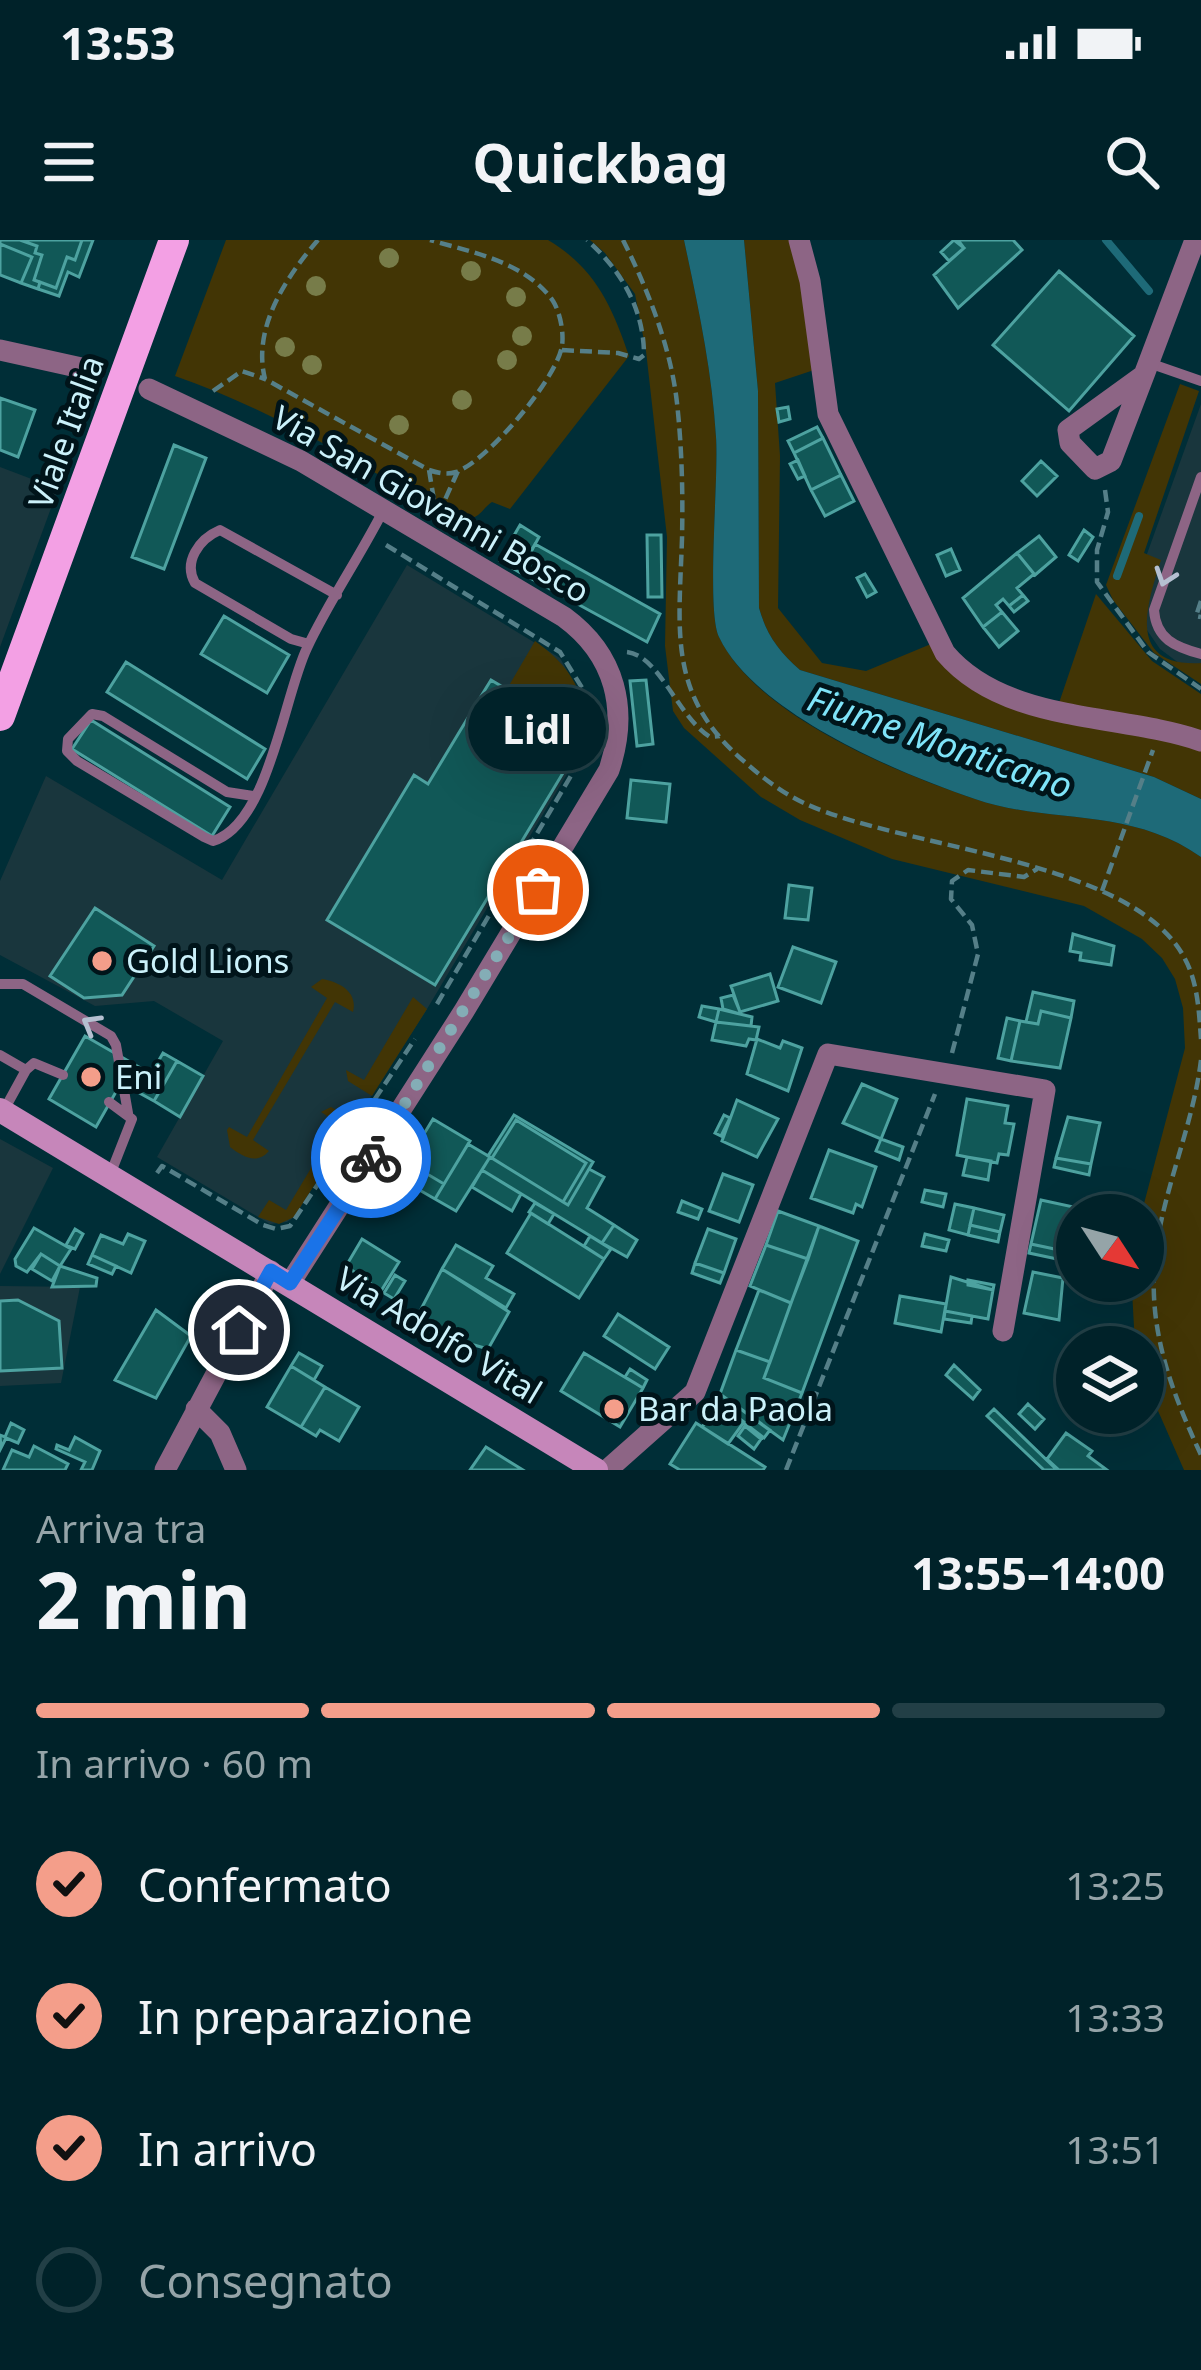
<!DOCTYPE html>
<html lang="it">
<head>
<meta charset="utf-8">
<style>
	:root { --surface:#002229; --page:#0a2a31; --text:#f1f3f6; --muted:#95a4a8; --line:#223f46; --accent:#f49e8a }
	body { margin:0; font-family:"Noto Sans",sans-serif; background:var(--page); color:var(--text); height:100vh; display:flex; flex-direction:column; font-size:45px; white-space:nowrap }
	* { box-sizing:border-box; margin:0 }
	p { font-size:39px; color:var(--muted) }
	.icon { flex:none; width:66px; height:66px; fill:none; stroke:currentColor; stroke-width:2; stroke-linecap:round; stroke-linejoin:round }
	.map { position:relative; height:1230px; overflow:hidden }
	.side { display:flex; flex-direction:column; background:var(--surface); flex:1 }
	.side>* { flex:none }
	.needle { width:78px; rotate:126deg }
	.tools { position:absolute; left:1056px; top:954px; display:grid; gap:24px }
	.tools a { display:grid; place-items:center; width:108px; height:108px; border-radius:50%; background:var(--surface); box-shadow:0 12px 48px #0002,0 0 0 3px var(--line); font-size:60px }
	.pin { position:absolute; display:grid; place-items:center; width:102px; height:102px; color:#fff; margin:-51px; border:6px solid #fff; border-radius:50%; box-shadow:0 3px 12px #0007 }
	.courier { position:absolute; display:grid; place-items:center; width:120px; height:120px; margin:-60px; border:9px solid #1a73e8; border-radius:50%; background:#fff; color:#222; box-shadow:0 3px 15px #0007 }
	.bubble { position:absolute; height:84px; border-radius:42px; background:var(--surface); box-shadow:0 12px 48px #0002,0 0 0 3px var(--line); font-size:39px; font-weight:700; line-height:84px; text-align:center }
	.overview em { font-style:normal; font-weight:700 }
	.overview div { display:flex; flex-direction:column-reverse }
	.overview { display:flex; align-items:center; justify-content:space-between; height:204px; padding:0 36px }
	h1 { font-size:78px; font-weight:700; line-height:90px }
	.bar { display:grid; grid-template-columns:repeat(4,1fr); gap:18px 12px; align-content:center; height:144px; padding:0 36px }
	.bar i { height:15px; border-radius:9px; background:var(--line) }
	.bar .current { background:var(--accent) }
	.bar p { grid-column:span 4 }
	ol { padding:0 36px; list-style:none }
	li { display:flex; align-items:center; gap:36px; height:132px }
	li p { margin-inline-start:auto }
	li .icon { padding:12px; border-radius:50%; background:var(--accent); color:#111; stroke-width:4 }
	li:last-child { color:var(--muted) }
	li i { width:66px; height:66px; border:6px solid var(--line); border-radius:50% }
	.status { display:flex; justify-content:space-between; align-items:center; height:84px; padding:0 60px; background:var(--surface); direction:ltr }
	.status svg { height:33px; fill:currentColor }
	header { display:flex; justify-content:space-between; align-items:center; height:156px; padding:0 36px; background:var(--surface); font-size:54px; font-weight:700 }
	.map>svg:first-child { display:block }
	.built { fill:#19363d }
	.green { fill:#423505 }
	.water { fill:#1e6a78 }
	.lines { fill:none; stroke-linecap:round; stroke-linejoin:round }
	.stream { stroke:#1e6a78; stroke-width:8 }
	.building { fill:#115857; stroke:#4da2a0; stroke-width:3 }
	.path { stroke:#557f88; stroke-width:4.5; stroke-dasharray:12 6; stroke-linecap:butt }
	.lane { stroke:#8d6585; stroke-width:10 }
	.street { stroke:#8d6585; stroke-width:21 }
	.secondary { stroke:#c686ba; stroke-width:24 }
	.primary { stroke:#f3a0e4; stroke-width:30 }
	.tree { fill:#777c49 }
	.oneway { stroke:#b5c0d1 }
	.done { stroke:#84adb6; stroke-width:12; stroke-dasharray:0 21.6 }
	.route { stroke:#1a73e8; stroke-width:15 }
	.poi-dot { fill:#f49e8a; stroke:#00141a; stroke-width:4.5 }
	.labels { text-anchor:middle; stroke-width:10; stroke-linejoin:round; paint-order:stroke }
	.street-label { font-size:33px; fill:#cbf1fa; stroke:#00141a }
	.poi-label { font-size:33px; fill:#cbf1fa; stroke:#00141a; text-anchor:start }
	.water-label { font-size:36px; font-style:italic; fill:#7fe4f9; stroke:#00141a }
</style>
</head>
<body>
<div class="status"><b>13:53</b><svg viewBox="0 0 49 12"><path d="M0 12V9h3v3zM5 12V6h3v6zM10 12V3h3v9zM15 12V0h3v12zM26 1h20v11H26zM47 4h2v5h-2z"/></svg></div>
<header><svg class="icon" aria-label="menu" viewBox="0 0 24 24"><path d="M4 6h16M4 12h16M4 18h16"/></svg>Quickbag<svg class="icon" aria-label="search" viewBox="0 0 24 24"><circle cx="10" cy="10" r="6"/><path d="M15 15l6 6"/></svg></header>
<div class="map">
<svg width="1201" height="1230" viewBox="0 0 1201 1230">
	<rect width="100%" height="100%" fill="#002e37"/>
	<!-- built -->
	<path class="built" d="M1201 164V433L1183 426 1160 409 1129 364Z
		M0 227 58 249 0 407Z
		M407 325 560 418 583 460 585 496 579 514 427 769 294 977 287 982 270 984 157 917 223 801 154 761 95 766 0 715V641L46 536 222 640Z
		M0 899 53 928 0 1034Z
		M0 1046 80 1047 61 1143 0 1146Z"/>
	<!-- green -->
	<path class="green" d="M226 0H548C595 28 612 66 629 116L510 269 492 262C484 267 480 277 471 278 454 281 425 263 411 254 336 209 258 165 175 136Z
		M590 0H684C698 66 712 130 716 197 719 238 706 369 719 397 757 476 895 532 975 559 1051 585 1129 566 1201 617V1230H1184L1148 1148 1143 1107 1135 1106 1132 1050 1133 1041H1143L1141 975 1185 808 1183 768 1175 739 1162 718 1142 699 1084 666 892 619 800 580 761 557 684 488 673 471 665 406 667 297 646 111 635 54 605 13Z
		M744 0H794L814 130 775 143 780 216 778 368 822 423 866 431 931 404 956 437 1201 508V559L1154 537 800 430C779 411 767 396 759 368L758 151Z
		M1180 144 1199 151 1144 313 1161 320C1147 364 1125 427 1201 423V444L1154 413 1113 360 1106 345Z
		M1096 354 1152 421 1201 454V492L1059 463Z
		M535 401C569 425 588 453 585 496L507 449Z
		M322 739C340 742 358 752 353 772L335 762 253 900 269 911C257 925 243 917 230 907L227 890 229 887 247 897 327 758 311 747Z
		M413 757 427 769 372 856 348 841 346 830 364 840Z
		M331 867 355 881 294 977 279 984 258 977 269 960 286 970 338 883 321 872Z"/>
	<!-- water -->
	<path class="water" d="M684 0H744L758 151 759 368C767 396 779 411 800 430L1154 537 1201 559V617C1129 566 1051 585 975 559 898 533 755 473 719 397 706 369 719 238 716 197 712 130 698 66 684 0Z"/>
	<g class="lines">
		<!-- stream -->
		<path class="stream" d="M1106 0 1149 51
			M1117 336 1139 276"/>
	</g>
	<!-- building -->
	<path class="building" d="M0 0H20L37 6 35 13 42 15 34 40 40 42 38 49 21 43 32 17 0 4Z
		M20 0H82L75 20 67 17 56 48 34 40 42 15 35 13 37 6Z
		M82 0H93L79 37 68 32 59 56 38 49 40 42 56 48 67 17 75 20Z
		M954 0 964 8 949 21 941 12Z
		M958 0H1013L1022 10 958 68 934 35 964 8Z
		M0 4 32 17 21 43 0 35Z
		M1059 31 1134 96 1069 171 993 105Z
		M0 158 35 170 18 217 0 210Z
		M788 167 790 179 779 182 777 169Z
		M817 187 823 198 794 213 788 201Z
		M823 198 841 235 811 250 794 213Z
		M174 205 206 218 164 329 132 317Z
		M798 220 805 236 798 239 790 224Z
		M1041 221 1057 236 1037 256 1022 241Z
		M841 235 854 261 825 276 811 250Z
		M520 285 539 297 532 310 512 299Z
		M1084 290 1093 297 1078 321 1069 315Z
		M647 295H661L662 357H648Z
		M1039 296 1056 317 1035 335 1017 313Z
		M512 299 532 310 519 332 500 321Z
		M535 304 660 374 647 402 519 332Z
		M951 309 960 330 946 336 937 315Z
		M1017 313 1034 334 1017 348 1023 355 1009 366 1003 359 996 365 1002 372 983 387 963 358Z
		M865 334 876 352 867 357 857 338Z
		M1023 355 1028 361 1014 372 1009 366Z
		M1002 372 1018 391 999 407 983 387Z
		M224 376 289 415 267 453 201 414Z
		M126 422 265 509 247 539 107 452Z
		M491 440 585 496 569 523 475 466Z
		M646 440 653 504 637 506 630 441Z
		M475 466 569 523 435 745 327 680 414 535 428 544Z
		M91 480 230 567 212 596 72 509Z
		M631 540 670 544 666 582 627 578Z
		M789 645 812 648 808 680 785 678Z
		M95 668 154 706 122 755 84 758 50 736Z
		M1073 694 1114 706 1111 725 1080 720 1081 713 1070 711Z
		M793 707 836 722 821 763 778 747Z
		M770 734 778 761 740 772 731 746Z
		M1033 752 1074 761 1071 778 1041 771 1038 784 1026 782Z
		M733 755 740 772V774L723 769 721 758Z
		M702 766 719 769 716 782 699 777Z
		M719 769 752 777 751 786 716 782Z
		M1041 771 1071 778 1060 828 1011 821 1020 781 1038 784Z
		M1007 778 1020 781 1011 821 998 818Z
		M716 782 759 787 756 800 749 799 746 806 712 800Z
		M85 796 165 842 154 861 121 843 96 887 49 859Z
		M757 799 780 808 783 801 802 808 788 851 747 834Z
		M163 813 177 821 165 842 151 834Z
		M177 821 203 836 180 877 154 861Z
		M862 844 897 859 881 899 843 883Z
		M967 859 1008 866 1005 883 1014 884 1008 915 999 914 997 923 957 915Z
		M737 860 778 879 757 917 722 901Z
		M514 875 593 922 568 965 563 962 586 923 516 880 492 918 488 916Z
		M724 875 730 878 721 896 715 893Z
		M1068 877 1100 883 1091 924 1056 918Z
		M433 879 470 901 444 944 407 922Z
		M516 880 586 923 563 962 492 918Z
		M881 899 903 907 899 920 876 911Z
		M468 904 490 917 456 971 435 959Z
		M829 910 876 927 862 967 856 964 853 973 811 958Z
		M490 917 568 965 589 929 604 937 587 968 614 985 602 1003 482 930Z
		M967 917 991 921 988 940 963 935Z
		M1056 918 1091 924 1089 935 1054 927Z
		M407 922 444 944 435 959 397 937Z
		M482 930 521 954 512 971 472 947Z
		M723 934 753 945 739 982 709 971Z
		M925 950 946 954 943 967 922 962Z
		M1041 960 1083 969 1081 975H1077L1073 1013 1031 1004Z
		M682 961 702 969 698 979 678 972Z
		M535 963 554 974 548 984 529 972Z
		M955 964 974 968 968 995 949 990Z
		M974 968 1004 975 1000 992 970 985Z
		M778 971 819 986 808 1019 766 1005Z
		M531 973 604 1019 579 1058 507 1013Z
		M614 985 637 1000 627 1017 602 1003Z
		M970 985 1000 992 998 1002 968 995Z
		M819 986 858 1001 802 1153 764 1138Z
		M34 988 71 1009 60 1026 41 1014 27 1032 16 1026 15 1019Z
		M75 989 83 994 75 1009 66 1005Z
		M708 989 736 999 724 1033 695 1023Z
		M128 994 145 1001 131 1033 92 1015 101 995 123 1004Z
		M925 994 949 1000 946 1011 922 1006Z
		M590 996 611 1009 604 1019 584 1006Z
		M362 999 399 1022 381 1051 346 1026Z
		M1031 1004 1073 1013 1071 1022 1029 1013Z
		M456 1005 493 1026 486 1038 514 1054 506 1068 442 1029Z
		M766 1005 808 1019 791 1063 750 1046Z
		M41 1014 60 1026 52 1041 32 1029Z
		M92 1015 116 1026 112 1034 88 1024Z
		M695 1023 724 1033 720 1043 692 1033Z
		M60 1026 97 1038 96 1046 52 1047Z
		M442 1029 509 1072 488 1109 467 1103 464 1106 432 1086 419 1073Z
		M1033 1032 1063 1038 1059 1080 1024 1073Z
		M395 1035 405 1041 394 1059 384 1053Z
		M951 1037 993 1050 988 1079 945 1071Z
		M968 1040 994 1045 993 1050 968 1045Z
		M759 1050 791 1063 770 1122 736 1110Z
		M900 1056 946 1064 941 1092 895 1083Z
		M18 1060 59 1081 62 1128 0 1131V1061Z
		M156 1070 191 1096 156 1158 115 1140Z
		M945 1071 972 1076 971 1083 944 1079Z
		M618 1074 669 1107 655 1129 604 1096Z
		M736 1110 770 1122 764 1138 802 1153 783 1200 720 1154Z
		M299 1113 322 1126 314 1140 291 1126Z
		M584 1113 643 1148 620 1187 561 1151Z
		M954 1125 980 1150 973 1159 946 1135Z
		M291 1126 325 1147 301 1187 267 1167Z
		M630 1129 647 1140 643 1148 625 1137Z
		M325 1147 359 1167 339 1201 320 1190 316 1196 301 1187Z
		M720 1154 770 1190 764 1198 717 1162Z
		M720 1164 744 1182 728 1204 702 1187Z
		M1028 1164 1044 1179 1035 1189 1019 1174Z
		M994 1169 1057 1230H1044L987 1176Z
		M11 1183 24 1190 18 1203 6 1198 1 1208 0 1195 5 1197Z
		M696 1183 765 1227 763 1230H680L670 1224Z
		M745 1186 761 1199 754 1209 738 1196Z
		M1066 1193 1092 1211 1088 1216 1107 1230H1059L1047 1219Z
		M75 1197 100 1211 92 1230H81L85 1222 56 1209 57 1205 69 1210Z
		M34 1206 68 1224 65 1230H3L12 1210 29 1217Z
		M486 1207 523 1230H470Z"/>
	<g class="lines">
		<!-- path -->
		<path class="path" d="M318 0C286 37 252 88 265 139L429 230C438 233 447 235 456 232 488 221 557 138 562 106 564 92 560 72 553 61 526 22 471 12 430 0
			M623 0C648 50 671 108 677 163 682 208 683 255 682 299 679 392 667 457 746 523 764 539 784 554 806 564 904 609 1134 619 1185 719 1198 743 1199 773 1201 799
			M562 110 618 113 639 119 644 115C644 69 621 30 587 0
			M213 151 242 131 265 139
			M429 230 436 272
			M1105 250 1108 272 1097 310V342L1148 412 1201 449
			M438 275 458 231
			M386 305 560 412 584 451 591 488
			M1201 361 1196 376 1201 377
			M627 412C660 416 677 476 710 497L720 496
			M1102 651 1153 510
			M437 764 589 505
			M952 813 978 714 972 685 951 659 952 641 968 630 1024 637 1037 629
			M1201 820C1193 885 1165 945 1156 1010 1146 1085 1170 1148 1201 1215
			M157 933 162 926 263 985 276 989 290 986 415 799
			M786 1230 935 854"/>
		<!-- lane -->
		<path class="lane" d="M1149 123 1201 141
			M1201 237 1154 370C1156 399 1175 407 1201 414
			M309 404 291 399 195 343C183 322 199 299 220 290L337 355
			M253 556 227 552 103 476 92 474 68 499 67 511 77 521 204 597 213 601C269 584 284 455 307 408 329 361 359 318 383 271
			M0 744H23L111 796 116 805 128 873
			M0 815 26 830
			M109 862 132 879 110 935
			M4 870 26 830 34 823 63 835"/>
		<!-- street -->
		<path class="street" d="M799 0 810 41 828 174 945 413C1005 484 1120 473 1201 501
			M0 110 95 131
			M1144 135 1111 221 1095 229 1070 203 1068 190Z
			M1144 135 1195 0
			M149 149 301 221 564 377C616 415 629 470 609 530L464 771 290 1043
			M196 1169 220 1193 236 1230
			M165 1230 271 1031
			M607 1230 695 1152 828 814 1045 850 1003 1091"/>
		<!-- secondary -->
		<path class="secondary" d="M0 870 596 1230"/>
		<!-- primary -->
		<path class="primary" d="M0 476 174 0"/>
	</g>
	<!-- trees -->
	<g class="tree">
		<circle cx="389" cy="18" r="10"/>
		<circle cx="471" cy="31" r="10"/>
		<circle cx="316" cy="46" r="10"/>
		<circle cx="516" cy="57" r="10"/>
		<circle cx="522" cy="96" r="10"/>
		<circle cx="285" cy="107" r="10"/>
		<circle cx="507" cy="120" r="10"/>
		<circle cx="312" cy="125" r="10"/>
		<circle cx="462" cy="160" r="10"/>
		<circle cx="399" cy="185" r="10"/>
	</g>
	<!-- one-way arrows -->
	<defs><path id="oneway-chevron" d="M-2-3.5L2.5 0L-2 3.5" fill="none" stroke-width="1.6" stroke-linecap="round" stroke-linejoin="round" transform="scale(3)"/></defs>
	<g class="oneway">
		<use href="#oneway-chevron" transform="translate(1165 337) rotate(109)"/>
		<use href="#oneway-chevron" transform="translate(91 784) rotate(-150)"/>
	</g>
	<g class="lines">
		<!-- done -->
		<path class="done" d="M371 918 538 650"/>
		<!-- route -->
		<path class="route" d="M239 1090 271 1031 290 1043 371 918"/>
	</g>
	<!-- markers -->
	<g class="poi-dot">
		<circle cx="102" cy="721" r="12"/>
		<circle cx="91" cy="837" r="12"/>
		<circle cx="614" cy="1169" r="12"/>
	</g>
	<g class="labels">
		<!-- street labels -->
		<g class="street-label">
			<text transform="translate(66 192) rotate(-70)" y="12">Viale Italia</text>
			<text transform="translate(431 264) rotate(30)" y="12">Via San Giovanni Bosco</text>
			<text transform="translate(439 1095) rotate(31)" y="12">Via Adolfo Vital</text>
		</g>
		<!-- poi labels -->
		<g class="poi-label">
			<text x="126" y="733">Gold Lions</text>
			<text x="115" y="849">Eni</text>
			<text x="638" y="1181">Bar da Paola</text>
		</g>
		<!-- water labels -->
		<g class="water-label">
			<text transform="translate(940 502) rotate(19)" y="13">Fiume Monticano</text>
		</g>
	</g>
</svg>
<div class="tools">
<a><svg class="needle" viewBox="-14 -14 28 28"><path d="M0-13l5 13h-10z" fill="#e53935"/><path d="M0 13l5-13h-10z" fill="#95a4a8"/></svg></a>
<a><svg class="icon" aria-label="layers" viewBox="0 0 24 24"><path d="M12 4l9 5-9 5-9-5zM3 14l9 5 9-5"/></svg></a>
</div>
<div class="pin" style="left:538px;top:650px;background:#ea580c"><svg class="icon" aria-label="bag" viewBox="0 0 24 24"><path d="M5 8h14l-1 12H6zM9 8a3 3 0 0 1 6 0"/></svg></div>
<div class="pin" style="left:239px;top:1090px;background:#1f2937"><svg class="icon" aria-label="home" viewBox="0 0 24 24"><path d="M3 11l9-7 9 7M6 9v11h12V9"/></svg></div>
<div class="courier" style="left:371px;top:918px"><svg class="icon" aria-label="bike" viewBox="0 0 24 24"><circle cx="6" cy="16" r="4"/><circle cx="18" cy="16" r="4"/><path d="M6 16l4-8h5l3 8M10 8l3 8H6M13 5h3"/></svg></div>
<div class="bubble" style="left:468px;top:447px;width:138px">Lidl</div>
</div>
<section class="side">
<div class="overview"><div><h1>2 min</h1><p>Arriva tra</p></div><em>13:55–14:00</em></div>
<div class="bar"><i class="current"></i><i class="current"></i><i class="current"></i><i></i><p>In arrivo · 60 m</p></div>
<ol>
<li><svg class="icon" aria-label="check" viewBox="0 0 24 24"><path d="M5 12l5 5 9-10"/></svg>Confermato<p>13:25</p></li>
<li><svg class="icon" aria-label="check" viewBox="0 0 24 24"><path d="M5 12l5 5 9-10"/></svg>In preparazione<p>13:33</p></li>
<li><svg class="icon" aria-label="check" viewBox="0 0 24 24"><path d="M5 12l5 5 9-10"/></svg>In arrivo<p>13:51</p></li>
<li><i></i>Consegnato</li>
</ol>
</section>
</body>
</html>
